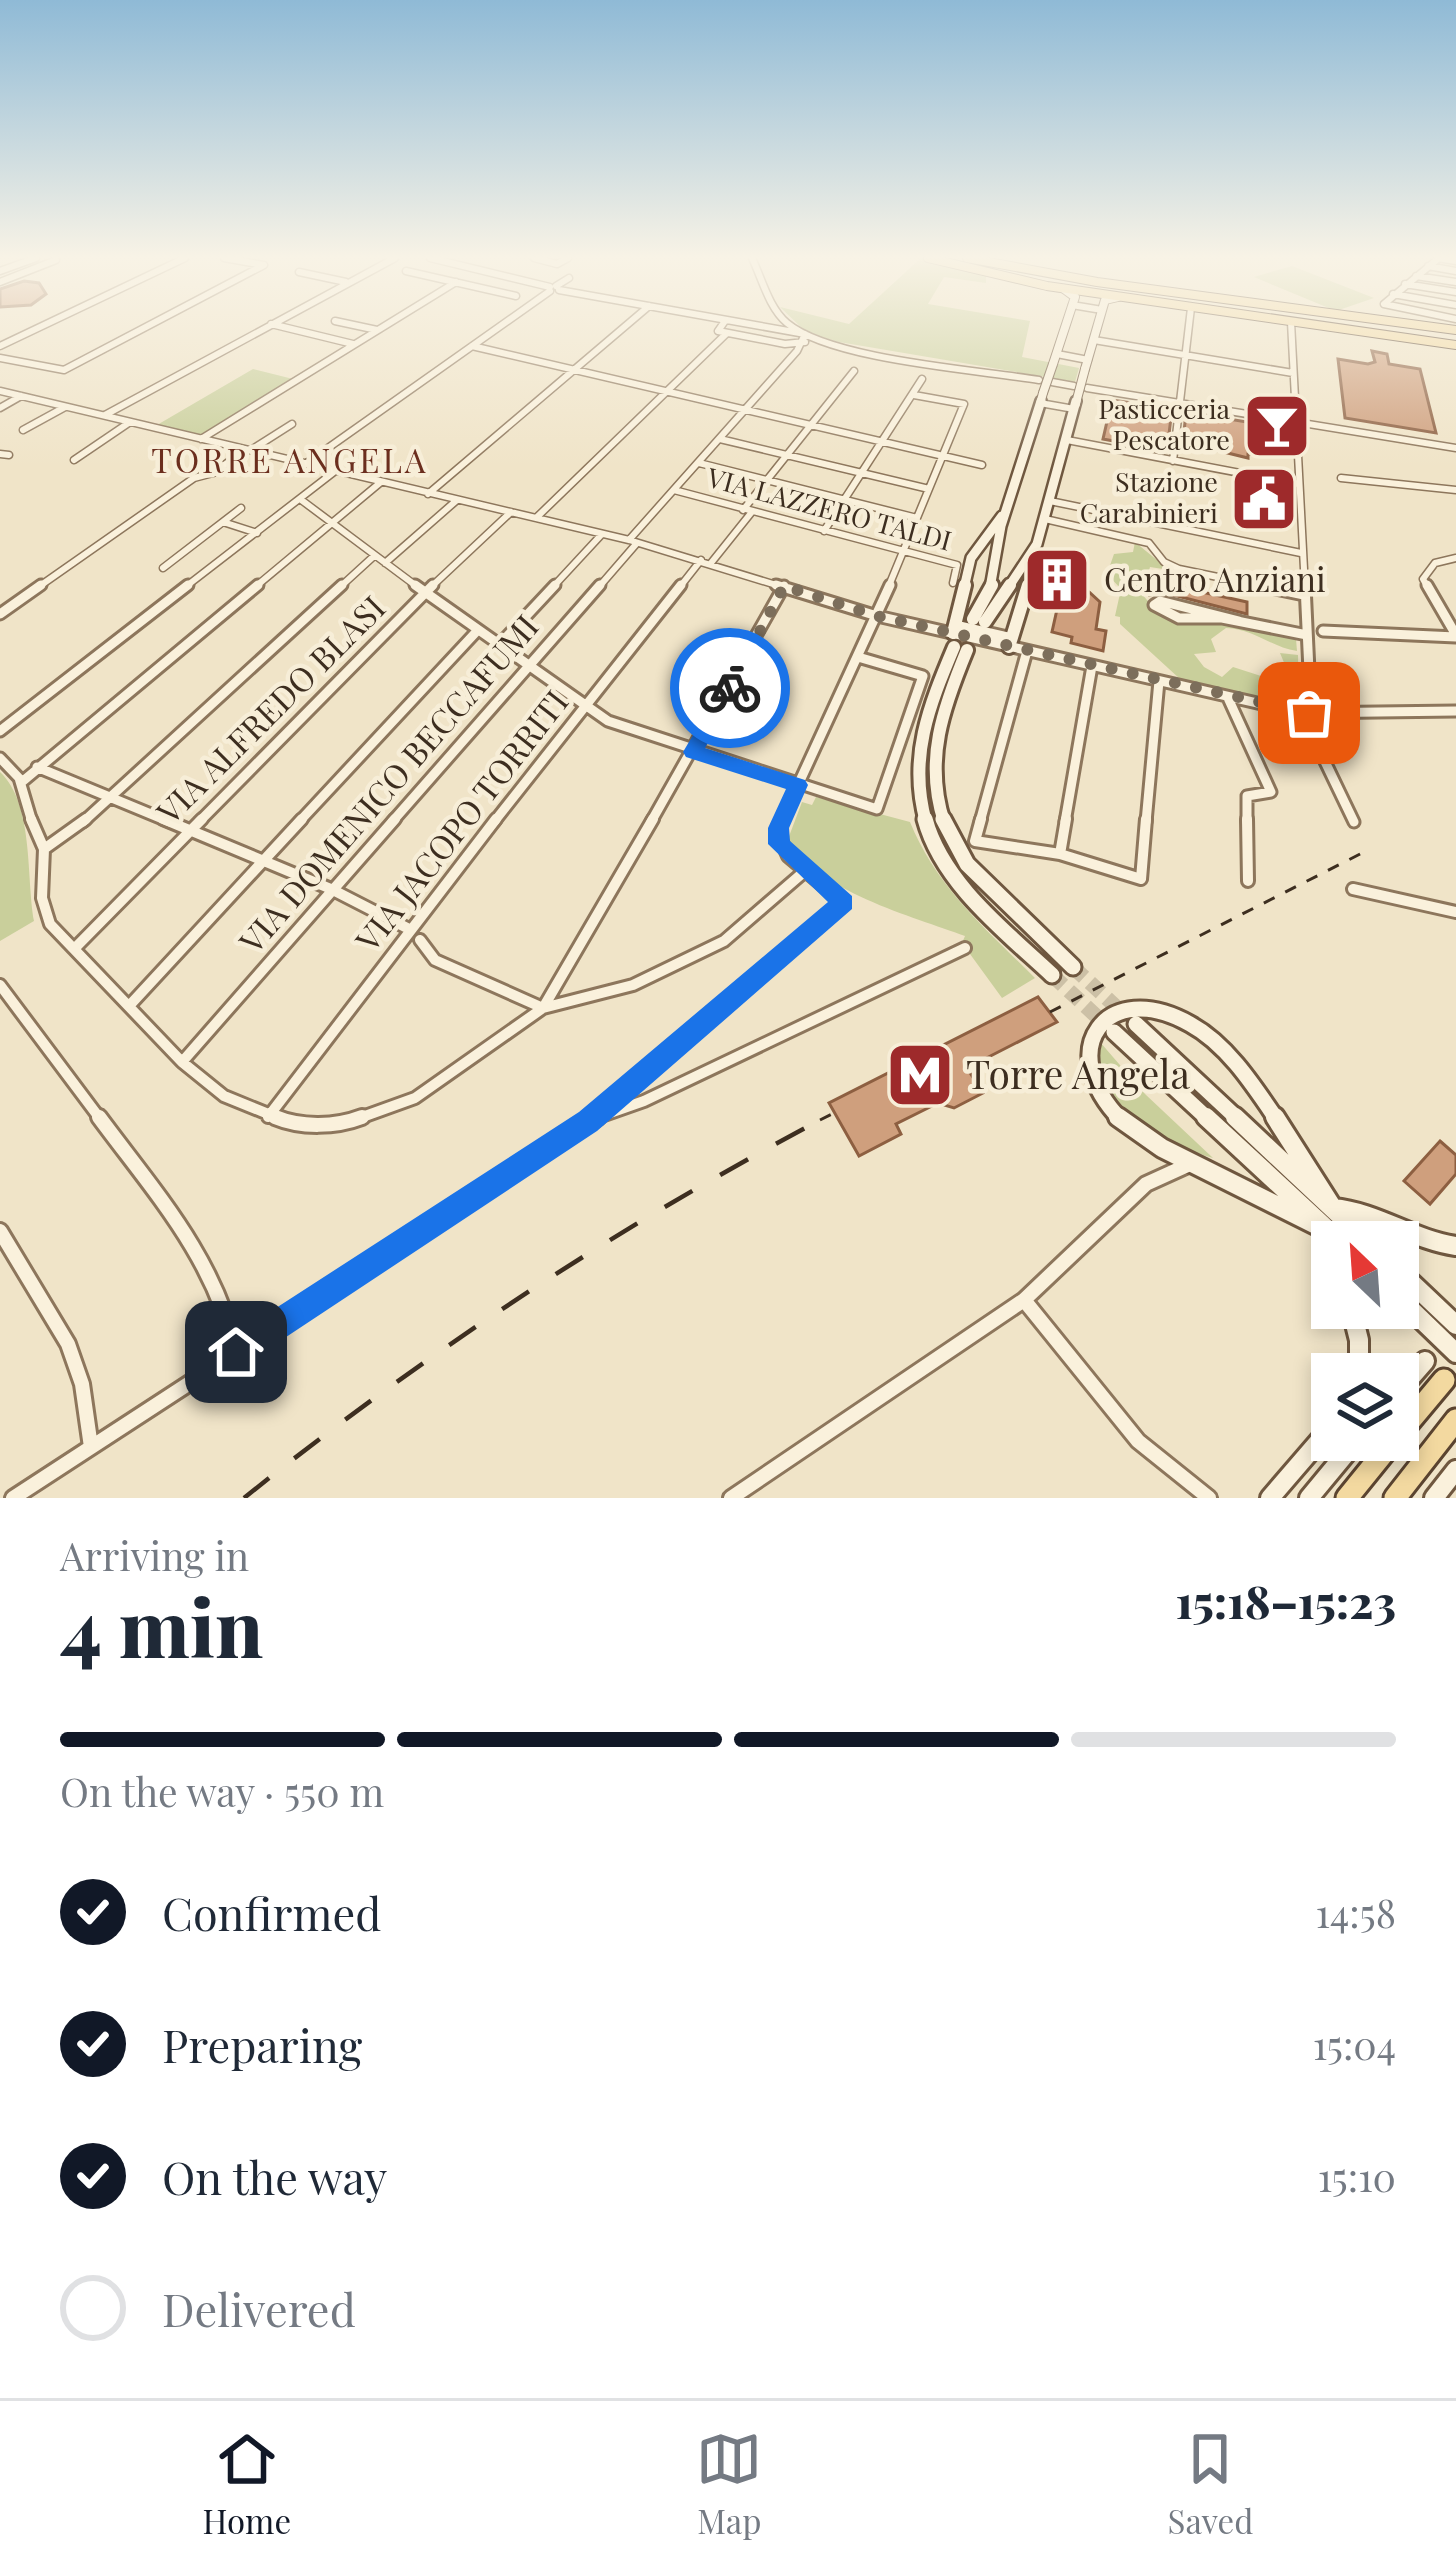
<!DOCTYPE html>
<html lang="en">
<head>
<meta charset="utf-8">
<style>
	:root { --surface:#fff; --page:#f6f6f7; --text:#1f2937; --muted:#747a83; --line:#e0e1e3; --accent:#111827 }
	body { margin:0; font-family:"Playfair Display",serif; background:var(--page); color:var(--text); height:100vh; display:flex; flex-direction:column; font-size:45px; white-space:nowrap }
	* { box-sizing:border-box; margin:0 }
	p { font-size:39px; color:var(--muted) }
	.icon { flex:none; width:66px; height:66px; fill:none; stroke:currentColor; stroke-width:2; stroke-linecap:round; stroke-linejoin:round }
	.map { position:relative; height:1498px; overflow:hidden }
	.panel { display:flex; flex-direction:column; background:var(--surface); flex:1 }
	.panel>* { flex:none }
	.needle { width:78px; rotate:335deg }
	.fabs { position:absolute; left:1311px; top:1221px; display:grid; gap:24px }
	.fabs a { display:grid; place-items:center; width:108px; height:108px; border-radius:0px; background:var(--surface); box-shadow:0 6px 18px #0003; font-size:60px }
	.pin { position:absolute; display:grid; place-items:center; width:102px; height:102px; color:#fff; margin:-51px; border-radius:24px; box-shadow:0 6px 18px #0006 }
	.courier { position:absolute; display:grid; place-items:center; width:120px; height:120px; margin:-60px; border:9px solid #1a73e8; border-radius:50%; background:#fff; color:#222; box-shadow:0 3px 15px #0007 }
	.overview em { font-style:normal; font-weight:800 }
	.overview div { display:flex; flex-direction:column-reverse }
	.overview { display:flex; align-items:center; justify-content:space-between; height:204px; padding:0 60px }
	h1 { font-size:78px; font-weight:800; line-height:90px }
	.bar { display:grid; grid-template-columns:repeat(4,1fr); gap:18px 12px; align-content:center; height:144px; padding:0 60px }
	.bar i { height:15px; border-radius:9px; background:var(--line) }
	.bar .current { background:var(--accent) }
	.bar p { grid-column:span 4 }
	ol { padding:0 60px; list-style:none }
	li { display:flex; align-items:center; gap:36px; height:132px }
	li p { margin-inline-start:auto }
	li .icon { padding:12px; border-radius:50%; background:var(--accent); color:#fff; stroke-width:4 }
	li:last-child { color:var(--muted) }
	li i { width:66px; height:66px; border:6px solid var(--line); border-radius:50% }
	.menu { display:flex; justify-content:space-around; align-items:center; height:168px; border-top:3px solid var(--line); background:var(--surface); font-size:33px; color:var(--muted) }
	.menu a { display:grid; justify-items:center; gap:6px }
	.menu .current { color:var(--accent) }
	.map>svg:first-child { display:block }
	.green { fill:#c9cf9b }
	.building { fill:#cf9f7d; stroke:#8d5f41; stroke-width:3 }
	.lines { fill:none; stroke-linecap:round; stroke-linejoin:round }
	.secondary-tunnel { stroke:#ccc0a6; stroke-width:15; stroke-dasharray:15 8; stroke-linecap:butt }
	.minor-far3-casing { stroke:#8d765c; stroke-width:9 }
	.minor-far2-casing { stroke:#8d765c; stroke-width:15 }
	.minor-far1-casing { stroke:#8d765c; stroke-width:16 }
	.minor-casing { stroke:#8d765c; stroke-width:20 }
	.secondary-far4-casing { stroke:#6f573f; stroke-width:10 }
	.secondary-far3-casing { stroke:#6f573f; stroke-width:14 }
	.secondary-far2-casing { stroke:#6f573f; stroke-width:18 }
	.secondary-far1-casing { stroke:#6f573f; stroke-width:21 }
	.secondary-casing { stroke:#6f573f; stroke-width:24 }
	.primary-far1-casing { stroke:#5b4430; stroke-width:10 }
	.primary-casing { stroke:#5b4430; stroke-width:27 }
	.minor-far3 { stroke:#faf1dc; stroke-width:6 }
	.minor-far2 { stroke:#faf1dc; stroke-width:9 }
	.minor-far1 { stroke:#faf1dc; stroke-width:10 }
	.minor { stroke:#faf1dc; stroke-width:14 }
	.secondary-far4 { stroke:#faf1dc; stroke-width:8 }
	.secondary-far3 { stroke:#faf1dc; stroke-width:9 }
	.secondary-far2 { stroke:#faf1dc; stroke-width:12 }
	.secondary-far1 { stroke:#faf1dc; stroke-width:15 }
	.secondary { stroke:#faf1dc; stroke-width:18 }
	.primary-far1 { stroke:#f3d9a0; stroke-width:8 }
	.primary { stroke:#f3d9a0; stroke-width:21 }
	.rail-far1 { stroke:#3d2e20; stroke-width:3; stroke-dasharray:12 12; stroke-linecap:butt }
	.rail { stroke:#3d2e20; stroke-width:4.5; stroke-dasharray:32 32; stroke-linecap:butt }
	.secondary-bridge-casing { stroke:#6f573f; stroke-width:10; stroke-linecap:butt }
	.secondary-bridge { stroke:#faf1dc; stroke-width:8 }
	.route { fill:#1a73e8 }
	.done { stroke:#7c6e5b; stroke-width:12; stroke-dasharray:0 21.6 }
	.labels { text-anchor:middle; stroke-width:9; stroke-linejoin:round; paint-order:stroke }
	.far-poi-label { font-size:27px; fill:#3d2e20; stroke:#f7eed8; text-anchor:end }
	.far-street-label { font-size:27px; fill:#3d2e20; stroke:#f7eed8 }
	.far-quarter-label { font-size:33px; letter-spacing:3px; fill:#6b2e1e; stroke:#f7eed8 }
	.poi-label { font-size:33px; fill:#3d2e20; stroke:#f7eed8; text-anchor:start }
	.street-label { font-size:33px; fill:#3d2e20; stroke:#f7eed8 }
	.near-poi-label { font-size:39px; fill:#3d2e20; stroke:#f7eed8; text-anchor:start }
</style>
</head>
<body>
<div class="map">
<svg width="1456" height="1498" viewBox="0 0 1456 1498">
	<rect width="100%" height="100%" fill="#f0e4c8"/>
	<!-- green -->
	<path class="green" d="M921 258 986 276V283L944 277 928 304 1030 321 1022 357 1079 368 1075 382 839 342 807 333 780 307 849 324Z
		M1292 266 1374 298 1336 311 1254 277Z
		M253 369 293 379 200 436 157 425Z
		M1135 542 1169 570 1150 567 1142 594C1170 629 1178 621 1222 622 1246 623 1273 634 1296 639L1297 651C1271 647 1254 629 1226 628L1211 639 1216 652 1194 654 1204 667 1222 677 1233 667 1261 676 1277 674 1285 665 1280 653 1298 655 1299 703 1287 705 1180 679 1120 624V617L1115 616 1121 589 1107 574 1114 554 1133 552Z
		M0 772C34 804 26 876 34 921L0 941Z
		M816 797 910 822C937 888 986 929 1035 978L1002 998 962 943 965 936C914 917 813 890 788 839L802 802 812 805Z
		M1100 1042 1145 1094 1213 1158C1166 1143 1080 1106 1100 1042Z"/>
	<!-- building -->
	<path class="building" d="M24 281 39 283 46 294 31 305 0 307V289Z
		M1372 351 1387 354 1389 364 1420 369 1436 433 1345 418 1338 359 1368 364 1375 362Z
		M1112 400 1172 409 1167 451 1103 439Z
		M1186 412 1253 423V454H1248V458L1183 442Z
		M1053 560 1068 573 1065 587 1089 592 1100 602 1096 629 1106 631 1103 651 1071 643 1072 637 1052 632 1060 596 1045 593Z
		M1152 581 1247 602V614L1162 592 1150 595Z
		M1038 997 1057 1022 967 1068 983 1093 954 1108 938 1103 896 1124 901 1134 859 1156 829 1103Z
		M1440 1141 1456 1155V1174L1430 1204 1404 1181Z"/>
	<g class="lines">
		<!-- secondary-tunnel -->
		<path class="secondary-tunnel" d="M1073 967 1126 1016
			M1052 975 1108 1027"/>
		<!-- minor-far3 casing -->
		<g class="minor-far3-casing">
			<path id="minor-far3" d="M430 258 550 287
				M534 258 557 264 568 258
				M752 258C762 279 769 308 787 323 831 360 979 370 1039 380
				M1438 258 1456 261
				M1439 258 1384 304 1456 319
				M1428 266 1456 271
				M0 271 36 258
				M406 271 516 296
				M299 272 346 282
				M1416 276 1456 282
				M0 282 56 260
				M1405 284 1456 292
				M556 286 569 278
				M559 290 805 334 797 351 629 540
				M1393 294 1456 305
				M1072 305 1102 310
				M335 321 377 330
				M725 321 718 331 785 344 805 342
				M1291 322 1305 588
				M271 324 353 344
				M1094 340 1293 373
				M0 346 185 258
				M472 346 982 465
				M1057 354 1088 360
				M0 358 64 370 264 265 224 258
				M1052 382 1074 386
				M1087 388 1456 448
				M0 391 629 540 786 588
				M1040 403 1074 409
				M0 408 21 396
				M105 415 395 258
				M23 430 65 407
				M201 439 456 282
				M720 439 929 489
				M1067 440 1298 484
				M251 450 292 424
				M0 454 9 455
				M74 460 130 422
				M1173 461 1191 308
				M699 463 917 518
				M304 465 550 291
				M1341 478 1456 490
				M674 490 957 565 953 583
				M428 494 649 306
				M300 499 419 588
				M1050 501 1301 553
				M743 510 854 371
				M536 518 727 333
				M1045 519 1149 543 1164 562 1179 569 1271 588
				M223 522 257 533
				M824 531 922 379
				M385 563 457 500
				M711 563 751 513
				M163 568 241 508
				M37 588 194 478 213 473 244 451
				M184 588 334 472
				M254 588 381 482
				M339 588 374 556
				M430 588 511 512
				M552 588 602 534
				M598 588 637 543
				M679 588 701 560
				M888 588 964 404 914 395
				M1428 588 1423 579 1435 563 1456 558"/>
		</g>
		<!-- minor-far2 casing -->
		<g class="minor-far2-casing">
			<path id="minor-far2" d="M415 585 608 721 877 809 923 676 858 657
				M776 585 877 616 1301 713 1456 711
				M1256 585 1304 595
				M1305 585 1309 671 1305 720 1354 822
				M1427 585 1456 635
				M0 614 41 585
				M1239 621 1160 601 1154 605 1179 618H1222L1307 635
				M955 625 1012 638
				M1323 631 1456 637
				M498 646 555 585
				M1228 698 1271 792 1247 796V822
				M0 731 188 585
				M0 758 19 778 32 822
				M37 767 170 822
				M23 781 258 585
				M83 822 342 585
				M199 822 433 585
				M299 822 477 631
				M392 822 600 585
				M494 822 681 585
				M651 822 784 586
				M781 822 890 585
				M980 822 1027 651
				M1065 822 1092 666
				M1146 822 1159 681"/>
		</g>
		<!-- minor-far1 casing -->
		<g class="minor-far1-casing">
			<path id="minor-far1" d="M31 819 44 849 42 898 50 924 182 1062 224 1096 283 1120
				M163 819 331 889 411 930
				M981 819 975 841 1060 854 1141 879 1146 819
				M1247 819 1248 881
				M44 849 86 819
				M1060 854 1066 819
				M1353 889 1456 912
				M420 940 435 960 543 1008
				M74 949 202 819
				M0 985 101 1120
				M129 1006 302 819
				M543 1008 653 819
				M182 1062 395 819
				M594 1116 844 903 788 856 777 831 782 819
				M268 1117 496 819
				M354 1120 415 1098 543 1008 633 985 724 941 805 871
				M590 1120 644 1101 965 948"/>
		</g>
		<!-- minor casing -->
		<g class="minor-casing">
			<path id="minor" d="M99 1117C156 1194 214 1257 236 1352
				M275 1117C301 1128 336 1127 362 1117
				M0 1231 68 1344 82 1384 91 1447
				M1024 1300 1138 1441 1209 1498
				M13 1498 598 1117
				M731 1498 1024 1300 1146 1184 1190 1164"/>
		</g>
		<!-- secondary-far4 casing -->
		<g class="secondary-far4-casing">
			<path id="secondary-far4" d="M1053 364 1075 297 1064 289
				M1085 369 1105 300 1118 297
				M1040 404 1043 393
				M1076 404 1077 399"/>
		</g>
		<!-- secondary-far3 casing -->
		<g class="secondary-far3-casing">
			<path id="secondary-far3" d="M964 588 971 558 1002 516
				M990 588 1001 526 1041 401
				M1008 588 1037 544 1076 401
				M1027 588 1037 556"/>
		</g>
		<!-- secondary-far2 casing -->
		<g class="secondary-far2-casing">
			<path id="secondary-far2" d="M973 619 992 585
				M985 622 1010 585
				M953 633 965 585
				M1009 647 1028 585
				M926 822C908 758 929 706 954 647
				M944 822C924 760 943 708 967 650"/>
		</g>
		<!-- secondary-far1 casing -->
		<g class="secondary-far1-casing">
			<path id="secondary-far1" d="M925 819C942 883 1006 932 1052 975
				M943 819 967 864 1073 967
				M1136 1024 1239 1120
				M1114 1032 1209 1120
				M1121 1120C1053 1050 1106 977 1190 1024 1227 1044 1254 1086 1277 1120"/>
		</g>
		<!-- secondary casing -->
		<g class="secondary-casing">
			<path id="secondary" d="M1118 1117 1162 1148 1330 1232
				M1206 1117 1341 1242
				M1235 1117 1368 1242
				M1275 1117 1333 1208
				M1333 1208C1377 1212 1413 1240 1456 1246
				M1330 1232 1332 1251
				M1398 1270 1456 1325
				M1398 1297 1456 1353
				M1351 1308 1359 1340V1374
				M1398 1392 1425 1361
				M1270 1498 1332 1426
				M1309 1498 1357 1440
				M1434 1498 1456 1470"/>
		</g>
		<!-- primary-far1 casing -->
		<g class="primary-far1-casing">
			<path id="primary-far1" d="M928 258 1047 286 1456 345
				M967 258 1097 282 1456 330"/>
		</g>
		<!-- primary casing -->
		<g class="primary-casing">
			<path id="primary" d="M1398 1435 1444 1380
				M1347 1498 1394 1440
				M1395 1498 1456 1420"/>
		</g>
		<!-- minor-far3 -->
		<use href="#minor-far3" class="minor-far3"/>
		<!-- minor-far2 -->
		<use href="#minor-far2" class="minor-far2"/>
		<!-- minor-far1 -->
		<use href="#minor-far1" class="minor-far1"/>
		<!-- minor -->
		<use href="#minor" class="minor"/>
		<!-- secondary-far4 -->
		<use href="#secondary-far4" class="secondary-far4"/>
		<!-- secondary-far3 -->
		<use href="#secondary-far3" class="secondary-far3"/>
		<!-- secondary-far2 -->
		<use href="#secondary-far2" class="secondary-far2"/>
		<!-- secondary-far1 -->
		<use href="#secondary-far1" class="secondary-far1"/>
		<!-- secondary -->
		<use href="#secondary" class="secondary"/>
		<!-- primary-far1 -->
		<use href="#primary-far1" class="primary-far1"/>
		<!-- primary -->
		<use href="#primary" class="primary"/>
		<!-- rail-far1 -->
		<path class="rail-far1" d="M1050 1012 1366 851
			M820 1120 834 1113"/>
		<!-- rail -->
		<path class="rail" d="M244 1498C426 1352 619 1226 826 1117"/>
		<!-- secondary-bridge casing -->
		<g class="secondary-bridge-casing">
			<path id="secondary-bridge" d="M1043 393 1053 364
				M1077 399 1085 369"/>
		</g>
		<!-- secondary-bridge -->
		<use href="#secondary-bridge" class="secondary-bridge"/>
	</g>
	<!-- sky -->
	<linearGradient id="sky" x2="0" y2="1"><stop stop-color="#8fbad6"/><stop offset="0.55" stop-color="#f8f3e6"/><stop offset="1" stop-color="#f8f3e6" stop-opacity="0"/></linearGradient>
	<rect width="1456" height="467" fill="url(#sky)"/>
	<!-- route -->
	<path class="route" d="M730 681 739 688 705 748 805 780 808 785 789 828 790 841 852 896V909L597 1131 247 1363 236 1368 225 1363 220 1352 225 1341 579 1112 828 902 768 844V828L786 789 686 757 683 752 724 683Z"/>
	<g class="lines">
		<!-- done -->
		<path class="done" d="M730 688 784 586 877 616 1309 713"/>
	</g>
	<!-- icons -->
	<defs>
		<g id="bar-square" transform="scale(3.45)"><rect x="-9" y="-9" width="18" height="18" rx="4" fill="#9e2a2b" stroke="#f7eed8"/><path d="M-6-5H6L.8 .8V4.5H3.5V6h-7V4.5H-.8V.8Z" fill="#fff"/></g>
		<g id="civic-square" transform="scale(3.45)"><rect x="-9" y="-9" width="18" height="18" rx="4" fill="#9e2a2b" stroke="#f7eed8"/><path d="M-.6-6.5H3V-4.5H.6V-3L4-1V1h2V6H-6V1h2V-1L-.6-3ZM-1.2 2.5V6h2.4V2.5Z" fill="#fff"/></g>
		<g id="building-square" transform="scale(3.45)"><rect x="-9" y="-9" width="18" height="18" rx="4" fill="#9e2a2b" stroke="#f7eed8"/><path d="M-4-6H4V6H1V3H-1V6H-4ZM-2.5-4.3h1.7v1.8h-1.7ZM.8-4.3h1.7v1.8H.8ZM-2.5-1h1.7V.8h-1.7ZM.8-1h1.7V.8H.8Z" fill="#fff"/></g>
		<g id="metro-square" transform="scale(3.45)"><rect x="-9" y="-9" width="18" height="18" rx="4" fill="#9e2a2b" stroke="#f7eed8"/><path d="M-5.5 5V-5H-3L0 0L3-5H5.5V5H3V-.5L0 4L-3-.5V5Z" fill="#fff"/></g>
	</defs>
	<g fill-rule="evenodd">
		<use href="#bar-square" x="1277" y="426"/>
		<use href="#civic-square" x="1264" y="499"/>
		<use href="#building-square" x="1057" y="580"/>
		<use href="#metro-square" x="920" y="1075"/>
	</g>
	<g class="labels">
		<!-- far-poi labels -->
		<g class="far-poi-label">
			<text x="1230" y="419">Pasticceria<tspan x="1230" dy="31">Pescatore</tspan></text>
			<text x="1218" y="492">Stazione<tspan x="1218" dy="31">Carabinieri</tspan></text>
		</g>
		<!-- far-street labels -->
		<g class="far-street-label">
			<text transform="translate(829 510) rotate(15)" y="9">VIA LAZZERO TALDI</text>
		</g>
		<!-- far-quarter labels -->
		<g class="far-quarter-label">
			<text x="290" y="473">TORRE ANGELA</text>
		</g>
		<!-- poi labels -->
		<g class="poi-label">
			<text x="1104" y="592">Centro Anziani</text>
		</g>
		<!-- street labels -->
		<g class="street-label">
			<text transform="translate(271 710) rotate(-45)" y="12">VIA ALFREDO BLASI</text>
			<text transform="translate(389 784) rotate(-49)" y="12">VIA DOMENICO BECCAFUMI</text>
			<text transform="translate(462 821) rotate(-52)" y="12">VIA JACOPO TORRITI</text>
		</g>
		<!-- near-poi labels -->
		<g class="near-poi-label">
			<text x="966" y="1089">Torre Angela</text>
		</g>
	</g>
</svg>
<div class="fabs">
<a><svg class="needle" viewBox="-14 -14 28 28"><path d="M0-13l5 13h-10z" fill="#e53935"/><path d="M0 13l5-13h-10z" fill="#747a83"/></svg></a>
<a><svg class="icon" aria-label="layers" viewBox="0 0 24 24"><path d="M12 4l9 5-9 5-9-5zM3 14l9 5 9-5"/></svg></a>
</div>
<div class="pin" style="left:1309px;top:713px;background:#ea580c"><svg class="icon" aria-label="bag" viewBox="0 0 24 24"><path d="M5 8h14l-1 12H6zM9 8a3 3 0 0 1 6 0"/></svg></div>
<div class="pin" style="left:236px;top:1352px;background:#1f2937"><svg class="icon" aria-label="home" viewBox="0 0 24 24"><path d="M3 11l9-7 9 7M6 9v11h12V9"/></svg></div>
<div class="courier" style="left:730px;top:688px"><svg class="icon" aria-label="bike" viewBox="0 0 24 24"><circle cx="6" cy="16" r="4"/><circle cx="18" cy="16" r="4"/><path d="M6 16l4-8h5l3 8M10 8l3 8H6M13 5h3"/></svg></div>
</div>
<section class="panel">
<div class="overview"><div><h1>4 min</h1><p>Arriving in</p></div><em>15:18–15:23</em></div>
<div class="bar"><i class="current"></i><i class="current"></i><i class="current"></i><i></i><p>On the way · 550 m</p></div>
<ol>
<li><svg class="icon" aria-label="check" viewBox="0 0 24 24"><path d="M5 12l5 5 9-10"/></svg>Confirmed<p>14:58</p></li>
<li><svg class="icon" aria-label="check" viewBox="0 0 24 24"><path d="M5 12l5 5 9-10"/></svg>Preparing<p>15:04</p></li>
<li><svg class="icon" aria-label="check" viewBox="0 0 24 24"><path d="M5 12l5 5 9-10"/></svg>On the way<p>15:10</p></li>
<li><i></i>Delivered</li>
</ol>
</section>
<nav class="menu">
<a class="current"><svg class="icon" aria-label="home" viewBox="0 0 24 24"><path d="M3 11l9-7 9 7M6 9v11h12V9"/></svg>Home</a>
<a><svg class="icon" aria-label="map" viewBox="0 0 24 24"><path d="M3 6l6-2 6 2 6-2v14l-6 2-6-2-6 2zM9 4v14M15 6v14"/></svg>Map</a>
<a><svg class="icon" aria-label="saved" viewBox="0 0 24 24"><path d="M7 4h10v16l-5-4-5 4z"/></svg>Saved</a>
</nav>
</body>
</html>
